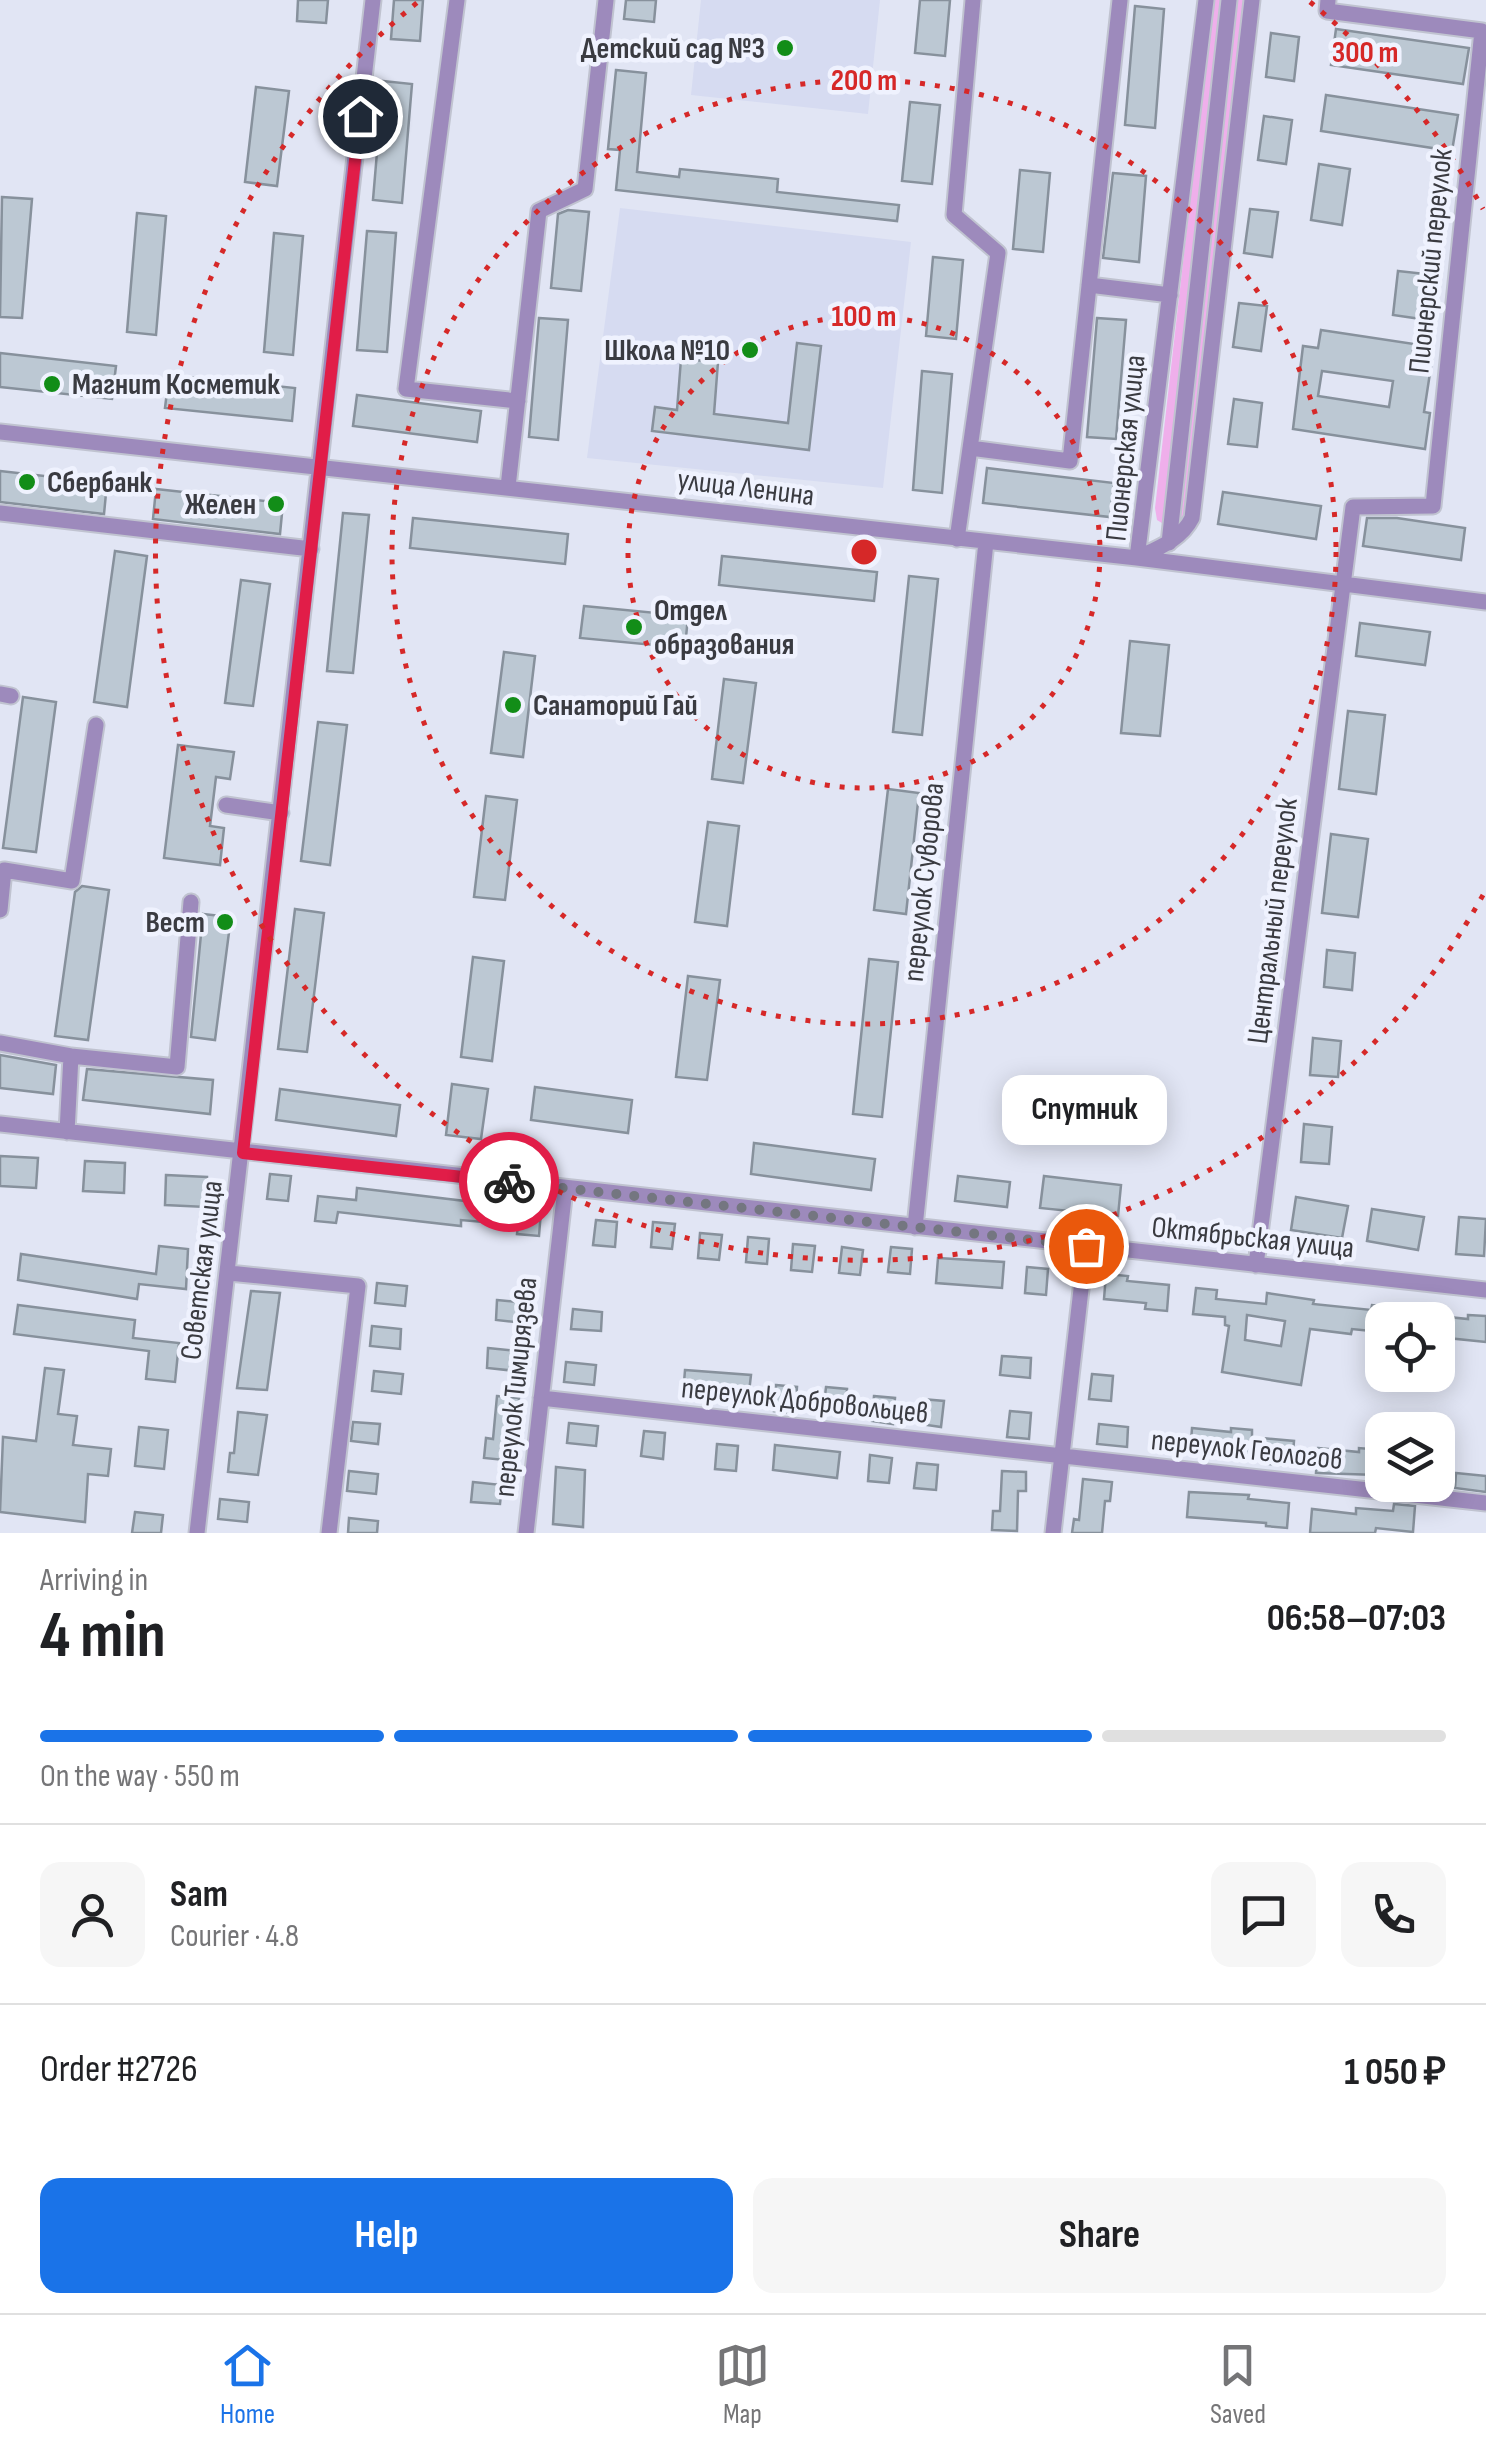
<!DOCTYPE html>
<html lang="en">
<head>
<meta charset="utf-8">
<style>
	:root { --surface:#fff; --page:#f6f6f6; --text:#202124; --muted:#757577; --line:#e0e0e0; --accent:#1a73e8 }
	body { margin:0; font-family:"Sofia Sans Condensed",sans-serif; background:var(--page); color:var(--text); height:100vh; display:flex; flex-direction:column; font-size:38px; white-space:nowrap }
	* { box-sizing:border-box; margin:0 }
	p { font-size:32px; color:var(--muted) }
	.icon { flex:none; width:55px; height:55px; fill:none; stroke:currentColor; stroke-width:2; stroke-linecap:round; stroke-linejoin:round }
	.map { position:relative; height:1533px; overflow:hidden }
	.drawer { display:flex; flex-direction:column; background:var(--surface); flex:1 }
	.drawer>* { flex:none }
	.fabs { position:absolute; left:1365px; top:1302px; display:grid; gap:20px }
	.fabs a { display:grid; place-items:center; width:90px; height:90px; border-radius:20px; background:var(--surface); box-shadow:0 5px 25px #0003; font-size:50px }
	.pin { position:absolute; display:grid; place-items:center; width:85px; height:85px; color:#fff; margin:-42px; border:5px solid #fff; border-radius:50%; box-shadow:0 2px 10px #0007 }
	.courier { position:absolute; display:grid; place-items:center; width:100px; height:100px; margin:-50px; border:8px solid #e11d48; border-radius:50%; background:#fff; color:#222; box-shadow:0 2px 12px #0007 }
	.bubble { position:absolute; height:70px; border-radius:20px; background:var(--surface); box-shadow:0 5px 25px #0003; font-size:32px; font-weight:700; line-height:70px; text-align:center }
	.summary em { font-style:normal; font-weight:700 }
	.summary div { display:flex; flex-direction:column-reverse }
	.summary { display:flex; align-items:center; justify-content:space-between; height:170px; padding:0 40px }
	h1 { font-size:65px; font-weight:700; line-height:75px }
	.bar { display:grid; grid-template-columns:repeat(4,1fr); gap:15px 10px; align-content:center; height:120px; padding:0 40px }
	.bar i { height:12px; border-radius:8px; background:var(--line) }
	.bar .selected { background:var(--accent) }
	.bar p { grid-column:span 4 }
	.line { display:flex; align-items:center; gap:25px; padding:0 40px; border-top:2px solid var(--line) }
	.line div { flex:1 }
	.round { display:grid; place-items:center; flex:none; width:105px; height:105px; border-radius:20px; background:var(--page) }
	.action { display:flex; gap:20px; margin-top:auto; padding:20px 40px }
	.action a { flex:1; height:115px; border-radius:20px; background:var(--accent); color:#fff; font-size:40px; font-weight:700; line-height:115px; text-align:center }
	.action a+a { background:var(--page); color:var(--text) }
	.tabs { display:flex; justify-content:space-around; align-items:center; height:140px; border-top:2px solid var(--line); background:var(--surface); font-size:28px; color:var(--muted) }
	.tabs a { display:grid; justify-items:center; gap:5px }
	.tabs .selected { color:var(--accent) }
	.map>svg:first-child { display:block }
	.built { fill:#d6dbf1 }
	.green { fill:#efafeb }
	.building { fill:#bcc8d3; stroke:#87919c; stroke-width:2.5; fill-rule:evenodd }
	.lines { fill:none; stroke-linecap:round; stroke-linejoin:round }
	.minor-casing { stroke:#c0c3d0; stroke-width:19 }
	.minor { stroke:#9d8abc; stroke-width:15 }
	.done { stroke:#747680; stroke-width:10; stroke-dasharray:0 18 }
	.route { stroke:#e11d48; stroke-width:12 }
	.ring { fill:none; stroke:#d62828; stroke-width:5; stroke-dasharray:5 10 }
	.poi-dot { fill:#128d18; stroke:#eff2fe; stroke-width:4 }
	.labels { text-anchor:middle; stroke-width:9; stroke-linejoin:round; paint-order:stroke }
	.poi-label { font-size:30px; font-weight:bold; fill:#3a3b41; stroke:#eff2fe; text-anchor:end }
	.street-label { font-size:30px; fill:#3a3b41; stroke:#eff2fe }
	.centre { fill:#d62828; stroke:#eff2fe; stroke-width:5 }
	.ring-label { font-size:30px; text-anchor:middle; font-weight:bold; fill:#d62828; stroke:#eff2fe; stroke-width:9; stroke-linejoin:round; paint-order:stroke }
</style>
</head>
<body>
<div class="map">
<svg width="1486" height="1533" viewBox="0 0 1486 1533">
	<rect width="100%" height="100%" fill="#e1e5f4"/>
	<!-- built -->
	<path class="built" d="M701 0H880L868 114 691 95Z
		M620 208 911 242 883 488 587 458Z"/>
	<!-- green -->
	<path class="green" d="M1213 0H1246L1190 512 1183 524 1170 528 1157 520 1155 508Z"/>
	<!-- building -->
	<path class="building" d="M298 0H328L326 23 297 21Z
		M394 0H423L420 41 391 39Z
		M626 0H656L654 22 624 19Z
		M920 0H950L945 56 915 53Z
		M1135 6 1164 9 1155 128 1125 125Z
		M1336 29 1469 48 1463 84 1331 65Z
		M1271 33 1299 37 1294 81 1266 77Z
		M616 70 646 73 637 172 679 177 680 169 778 179 777 192 899 205 897 221 616 190 620 150 608 149Z
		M383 81 412 84 402 203 373 200Z
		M256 87 289 91 277 186 245 182Z
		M1326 95 1458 115 1452 151 1321 131Z
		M910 102 940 105 932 184 902 181Z
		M1264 116 1292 120 1286 164 1258 160Z
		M1319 164 1350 169 1342 225 1311 220Z
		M1020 170 1050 173 1043 252 1013 249Z
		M1113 173 1146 176 1139 262 1103 258Z
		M2 197 32 199 22 318 0 317Z
		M1250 209 1278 212 1272 257 1244 253Z
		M568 210 589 212 581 291 551 288 558 214Z
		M137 213 166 216 156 335 127 332Z
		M367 231 396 233 387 352 357 350Z
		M274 233 303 236 293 355 264 352Z
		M933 257 963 260 956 339 926 336Z
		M1398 271 1426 274 1421 319 1393 315Z
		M1239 303 1267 306 1261 351 1233 347Z
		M539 318 568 320 558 440 529 437Z
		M1097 318 1126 320 1116 439 1087 437Z
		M1321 330 1414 344 1412 357 1432 360 1424 412 1430 413 1425 449 1293 429 1303 346 1318 348ZM1322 371 1393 381 1389 407 1318 396Z
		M797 343 821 346 809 450 652 431 655 407 677 410 681 359 718 362 714 414 788 423Z
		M0 353 116 366 112 399 0 387Z
		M922 371 952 374 942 493 913 490Z
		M169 375 295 388 292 421 165 408Z
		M357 395 481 411 477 442 353 426Z
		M1234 399 1262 403 1257 447 1228 444Z
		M987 468 1114 483 1110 517 983 503Z
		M0 471 107 483 104 514 0 502Z
		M156 489 283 503 280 534 153 519Z
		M1223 492 1321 506 1316 539 1218 524Z
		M343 513 369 515 353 673 327 671Z
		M413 518 568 534 565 564 410 548Z
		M1367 518H1397L1465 528 1461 560 1363 546Z
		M115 551 147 556 127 707 94 702Z
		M722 556 877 572 874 601 719 585Z
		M909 576 938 579 922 735 893 732Z
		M241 580 270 584 253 706 225 703Z
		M584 606 688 616 685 648 580 638Z
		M1360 623 1430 632 1425 665 1356 656Z
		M1130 641 1169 645 1160 736 1121 733Z
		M504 652 535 656 523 757 491 753Z
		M724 679 756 683 743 783 712 779Z
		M23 697 56 702 36 852 3 848Z
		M1348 711 1385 715 1376 794 1339 789Z
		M318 722 347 725 330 865 301 861Z
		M178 745 234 752 230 779 216 777 210 826 224 828 220 865 164 858Z
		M888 789 919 793 906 914 874 910Z
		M486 796 517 800 505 900 474 897Z
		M708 822 739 826 727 926 695 922Z
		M1331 834 1368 839 1358 917 1322 913Z
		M82 886 109 890 88 1040 55 1036 75 892Z
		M295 909 324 913 307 1052 278 1049Z
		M203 914 231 917 215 1040 191 1037Z
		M1327 950 1355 953 1352 990 1324 987Z
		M473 957 504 961 492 1061 461 1057Z
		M869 959 898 962 882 1117 853 1114Z
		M688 976 720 980 707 1080 676 1077Z
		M1313 1038 1341 1041 1338 1077 1310 1075Z
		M0 1055 56 1065 53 1094 0 1088Z
		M87 1069 213 1080 210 1114 83 1100Z
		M452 1084 488 1089 481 1139 446 1135Z
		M535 1087 632 1100 628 1133 531 1120Z
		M280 1089 400 1105 396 1136 276 1120Z
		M1304 1124 1332 1127 1329 1164 1301 1162Z
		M754 1143 875 1159 871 1190 751 1174Z
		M0 1156 38 1158 36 1188 0 1186Z
		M85 1161 125 1163 124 1193 83 1191Z
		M270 1174 291 1176 288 1201 267 1199Z
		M166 1175 207 1177 206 1207 165 1205Z
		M958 1176 1010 1182 1007 1207 955 1201Z
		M1044 1176 1121 1185 1118 1216 1040 1208Z
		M357 1188 482 1203V1196L504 1198 503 1207 541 1211 539 1236 517 1234 518 1225 461 1220V1226L338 1212 336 1223 315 1221 318 1196 356 1200Z
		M1296 1197 1348 1206 1342 1238 1291 1230Z
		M1372 1209 1424 1217 1418 1250 1367 1241Z
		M1459 1217 1486 1219 1484 1256 1456 1254Z
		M596 1220 617 1222 615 1247 593 1245Z
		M653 1222 675 1224 672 1249 651 1247Z
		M700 1233 722 1235 719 1260 698 1258Z
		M748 1237 769 1239 767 1264 746 1262Z
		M793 1244 815 1246 812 1272 791 1270Z
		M159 1246 188 1249 186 1289 139 1284 137 1299 18 1280 21 1254 156 1274Z
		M842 1247 863 1250 860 1275 839 1273Z
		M891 1247 912 1249 910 1274 888 1272Z
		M938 1258 1004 1262 1002 1288 936 1283Z
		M1027 1267 1048 1269 1046 1295 1025 1293Z
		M1106 1274 1128 1276 1127 1281 1169 1285 1167 1311 1145 1309 1146 1303 1104 1299Z
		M377 1283 407 1286 405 1306 375 1303Z
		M1196 1288 1217 1290 1216 1299 1266 1304 1267 1293 1314 1300 1313 1304 1371 1310 1372 1305 1393 1307 1392 1320H1382V1332L1352 1329 1351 1334 1310 1329 1301 1385 1222 1372 1229 1326 1225 1325V1317L1193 1314ZM1247 1315 1285 1321 1281 1346 1245 1340Z
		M251 1291 280 1293 267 1390 237 1388Z
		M497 1300 527 1303 525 1323 496 1320Z
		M18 1305 135 1320 133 1338 179 1343 175 1382 146 1379 149 1351 14 1334Z
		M573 1309 602 1312 601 1331 571 1329Z
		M1468 1315 1486 1316V1342L1438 1337V1316L1468 1319Z
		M372 1326 401 1329 400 1349 370 1346Z
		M488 1348 518 1351 516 1371 487 1368Z
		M1002 1356 1031 1358 1030 1378 1000 1375Z
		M566 1362 596 1365 594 1385 564 1382Z
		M45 1368 64 1370 58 1414 77 1416 73 1445 111 1449 108 1476 88 1474 85 1522 0 1512 3 1437 36 1441Z
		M685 1370 751 1375 748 1401 683 1395Z
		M374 1371 403 1374 401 1394 372 1391Z
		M1092 1374 1113 1376 1111 1401 1089 1399Z
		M776 1385 797 1387 795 1413 774 1411Z
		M826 1387 847 1389 845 1414 823 1412Z
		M497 1396 519 1398 514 1461 484 1458 486 1438 493 1439Z
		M874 1396 895 1398 893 1424 872 1421Z
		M922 1399 944 1401 941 1427 920 1424Z
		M1010 1411 1031 1413 1029 1439 1007 1437Z
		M238 1412 267 1415 258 1475 228 1472 230 1453H234Z
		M353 1422 380 1424 378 1444 351 1441Z
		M569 1423 598 1426 596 1446 567 1443Z
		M1099 1424 1128 1427 1127 1447 1097 1444Z
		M139 1427 168 1430 164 1469 135 1466Z
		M1192 1428 1231 1432V1428L1252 1430V1437L1294 1441 1292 1466 1270 1464 1271 1457 1211 1451V1456L1190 1454Z
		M644 1431 665 1433 663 1459 641 1456Z
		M717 1444 738 1446 736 1471 715 1469Z
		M775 1445 840 1452 837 1478 773 1470Z
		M1318 1448 1359 1452V1448L1381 1450 1378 1475 1316 1473Z
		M870 1455 892 1458 889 1483 868 1481Z
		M917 1463 938 1465 936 1490 914 1488Z
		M556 1467 585 1470 583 1527 553 1524Z
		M349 1471 378 1474 376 1494 347 1491Z
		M1002 1471 1026 1472V1491H1018L1017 1531 992 1530 993 1511H1000Z
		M1456 1473 1486 1476V1492L1455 1488Z
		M1083 1479 1112 1482 1110 1501H1105L1102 1533H1072L1074 1519 1079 1520Z
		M473 1482 502 1485 500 1504 471 1502Z
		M1189 1492 1249 1495 1248 1499 1289 1503 1287 1528 1266 1526V1523L1187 1517Z
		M220 1499 249 1502 247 1522 218 1519Z
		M1394 1504 1415 1506 1413 1532 1376 1528 1375 1533H1310L1312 1509 1356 1514V1508L1393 1511Z
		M135 1512 163 1515 161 1533H132Z
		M349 1518 378 1521 377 1533H348Z"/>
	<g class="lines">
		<!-- minor casing -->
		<g class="minor-casing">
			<path id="minor" d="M457 0 406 389 518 401
				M1089 285 1170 295
				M0 432 1137 558 1486 602
				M970 448 1070 461 1120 0
				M508 487 539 211 585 189 606 0
				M0 513 311 549
				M957 539 998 253 954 215 973 0
				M1169 543 1229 0
				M1137 558C1158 548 1181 540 1192 518L1252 0
				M1137 558 1206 0
				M0 694 11 696
				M226 805 281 813
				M0 910 4 870 72 881 96 725
				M0 1043 71 1056 177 1067 191 902
				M0 1124 1486 1290
				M67 1132 71 1056
				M915 1227 986 542
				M1256 1265 1353 507 1433 506 1482 31 1327 11 1328 0
				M229 1273 358 1286 329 1533
				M541 1398 1486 1503
				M197 1533 373 0
				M526 1533 565 1189
				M1053 1533 1086 1246"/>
		</g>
		<!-- minor -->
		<use href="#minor" class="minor"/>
	</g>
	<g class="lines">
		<!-- done -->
		<path class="done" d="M509 1182 1086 1246"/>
		<!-- route -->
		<path class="route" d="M360 116 243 1153 509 1182"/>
	</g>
	<!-- distance rings -->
	<g class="ring">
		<circle cx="864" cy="552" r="236"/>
		<circle cx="864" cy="552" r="472"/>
		<path d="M1483 895A708 708 0 1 1 418 2M1310 2A708 708 0 0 1 1483 209"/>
	</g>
	<!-- markers -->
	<g class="poi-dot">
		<circle cx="785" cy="48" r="10"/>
		<circle cx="750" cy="350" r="10"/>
		<circle cx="52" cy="384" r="10"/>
		<circle cx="27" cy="482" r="10"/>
		<circle cx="276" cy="504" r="10"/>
		<circle cx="634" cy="627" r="10"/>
		<circle cx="513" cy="705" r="10"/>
		<circle cx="225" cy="922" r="10"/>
	</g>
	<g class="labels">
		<!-- poi labels -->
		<g class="poi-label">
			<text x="765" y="58">Детский сад №3</text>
			<text x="730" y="360">Школа №10</text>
			<text x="72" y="394" text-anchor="start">Магнит Косметик</text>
			<text x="47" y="492" text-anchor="start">Сбербанк</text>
			<text x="256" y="514">Желен</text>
			<text x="654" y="620" text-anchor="start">Отдел<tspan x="654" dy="34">образования</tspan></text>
			<text x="533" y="715" text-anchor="start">Санаторий Гай</text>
			<text x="205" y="932">Вест</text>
		</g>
		<!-- street labels -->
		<g class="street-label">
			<text transform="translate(1430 261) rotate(-84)" y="10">Пионерский переулок</text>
			<text transform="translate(1125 448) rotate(-84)" y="10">Пионерская улица</text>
			<text transform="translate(746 487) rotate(7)" y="10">улица Ленина</text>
			<text transform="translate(923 882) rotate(-84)" y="10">переулок Суворова</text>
			<text transform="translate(1272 921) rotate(-83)" y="10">Центральный переулок</text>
			<text transform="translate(1253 1237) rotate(6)" y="10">Октябрьская улица</text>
			<text transform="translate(201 1270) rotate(-83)" y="10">Советская улица</text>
			<text transform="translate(515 1387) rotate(-84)" y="10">переулок Тимирязева</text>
			<text transform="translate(805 1400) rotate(6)" y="10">переулок Добровольцев</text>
			<text transform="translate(1247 1449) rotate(6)" y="10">переулок Геологов</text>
		</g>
	</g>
	<circle cx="864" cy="552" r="15" class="centre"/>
	<g class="ring-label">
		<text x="1365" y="62">300 m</text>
		<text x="864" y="90">200 m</text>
		<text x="864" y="326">100 m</text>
	</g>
</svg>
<div class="fabs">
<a><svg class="icon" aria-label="locate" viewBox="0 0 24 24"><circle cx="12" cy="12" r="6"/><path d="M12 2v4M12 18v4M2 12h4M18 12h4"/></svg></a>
<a><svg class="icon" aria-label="layers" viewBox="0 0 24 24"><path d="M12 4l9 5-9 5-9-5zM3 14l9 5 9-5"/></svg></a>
</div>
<div class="pin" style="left:1086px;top:1246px;background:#ea580c"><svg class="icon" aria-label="bag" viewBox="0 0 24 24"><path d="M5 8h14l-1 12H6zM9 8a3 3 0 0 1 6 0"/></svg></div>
<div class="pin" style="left:360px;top:116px;background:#1f2937"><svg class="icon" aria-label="home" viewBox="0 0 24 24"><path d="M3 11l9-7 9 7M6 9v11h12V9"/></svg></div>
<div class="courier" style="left:509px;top:1182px"><svg class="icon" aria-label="bike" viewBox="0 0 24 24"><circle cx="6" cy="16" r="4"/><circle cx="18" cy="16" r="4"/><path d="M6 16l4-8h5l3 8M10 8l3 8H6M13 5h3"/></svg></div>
<div class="bubble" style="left:1002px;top:1075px;width:165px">Спутник</div>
</div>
<section class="drawer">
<div class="summary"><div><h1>4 min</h1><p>Arriving in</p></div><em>06:58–07:03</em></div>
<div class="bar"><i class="selected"></i><i class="selected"></i><i class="selected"></i><i></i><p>On the way · 550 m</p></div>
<div class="line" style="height:180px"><a class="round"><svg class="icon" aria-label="person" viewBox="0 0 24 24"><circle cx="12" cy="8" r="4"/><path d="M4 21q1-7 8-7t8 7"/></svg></a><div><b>Sam</b><p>Courier · 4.8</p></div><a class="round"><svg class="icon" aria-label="chat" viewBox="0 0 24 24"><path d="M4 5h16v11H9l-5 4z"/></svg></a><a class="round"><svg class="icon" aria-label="phone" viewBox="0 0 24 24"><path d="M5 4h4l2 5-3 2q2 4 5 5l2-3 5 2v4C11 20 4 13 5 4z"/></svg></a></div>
<div class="line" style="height:130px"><div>Order #2726</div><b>1 050 ₽</b></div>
<div class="action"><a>Help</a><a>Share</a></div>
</section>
<nav class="tabs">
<a class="selected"><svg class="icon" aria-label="home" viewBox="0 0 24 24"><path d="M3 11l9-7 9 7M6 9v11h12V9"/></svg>Home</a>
<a><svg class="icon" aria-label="map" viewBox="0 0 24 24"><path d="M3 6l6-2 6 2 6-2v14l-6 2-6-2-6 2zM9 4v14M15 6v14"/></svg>Map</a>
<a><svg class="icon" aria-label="saved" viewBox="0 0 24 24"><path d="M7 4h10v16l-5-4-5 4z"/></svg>Saved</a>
</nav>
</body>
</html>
